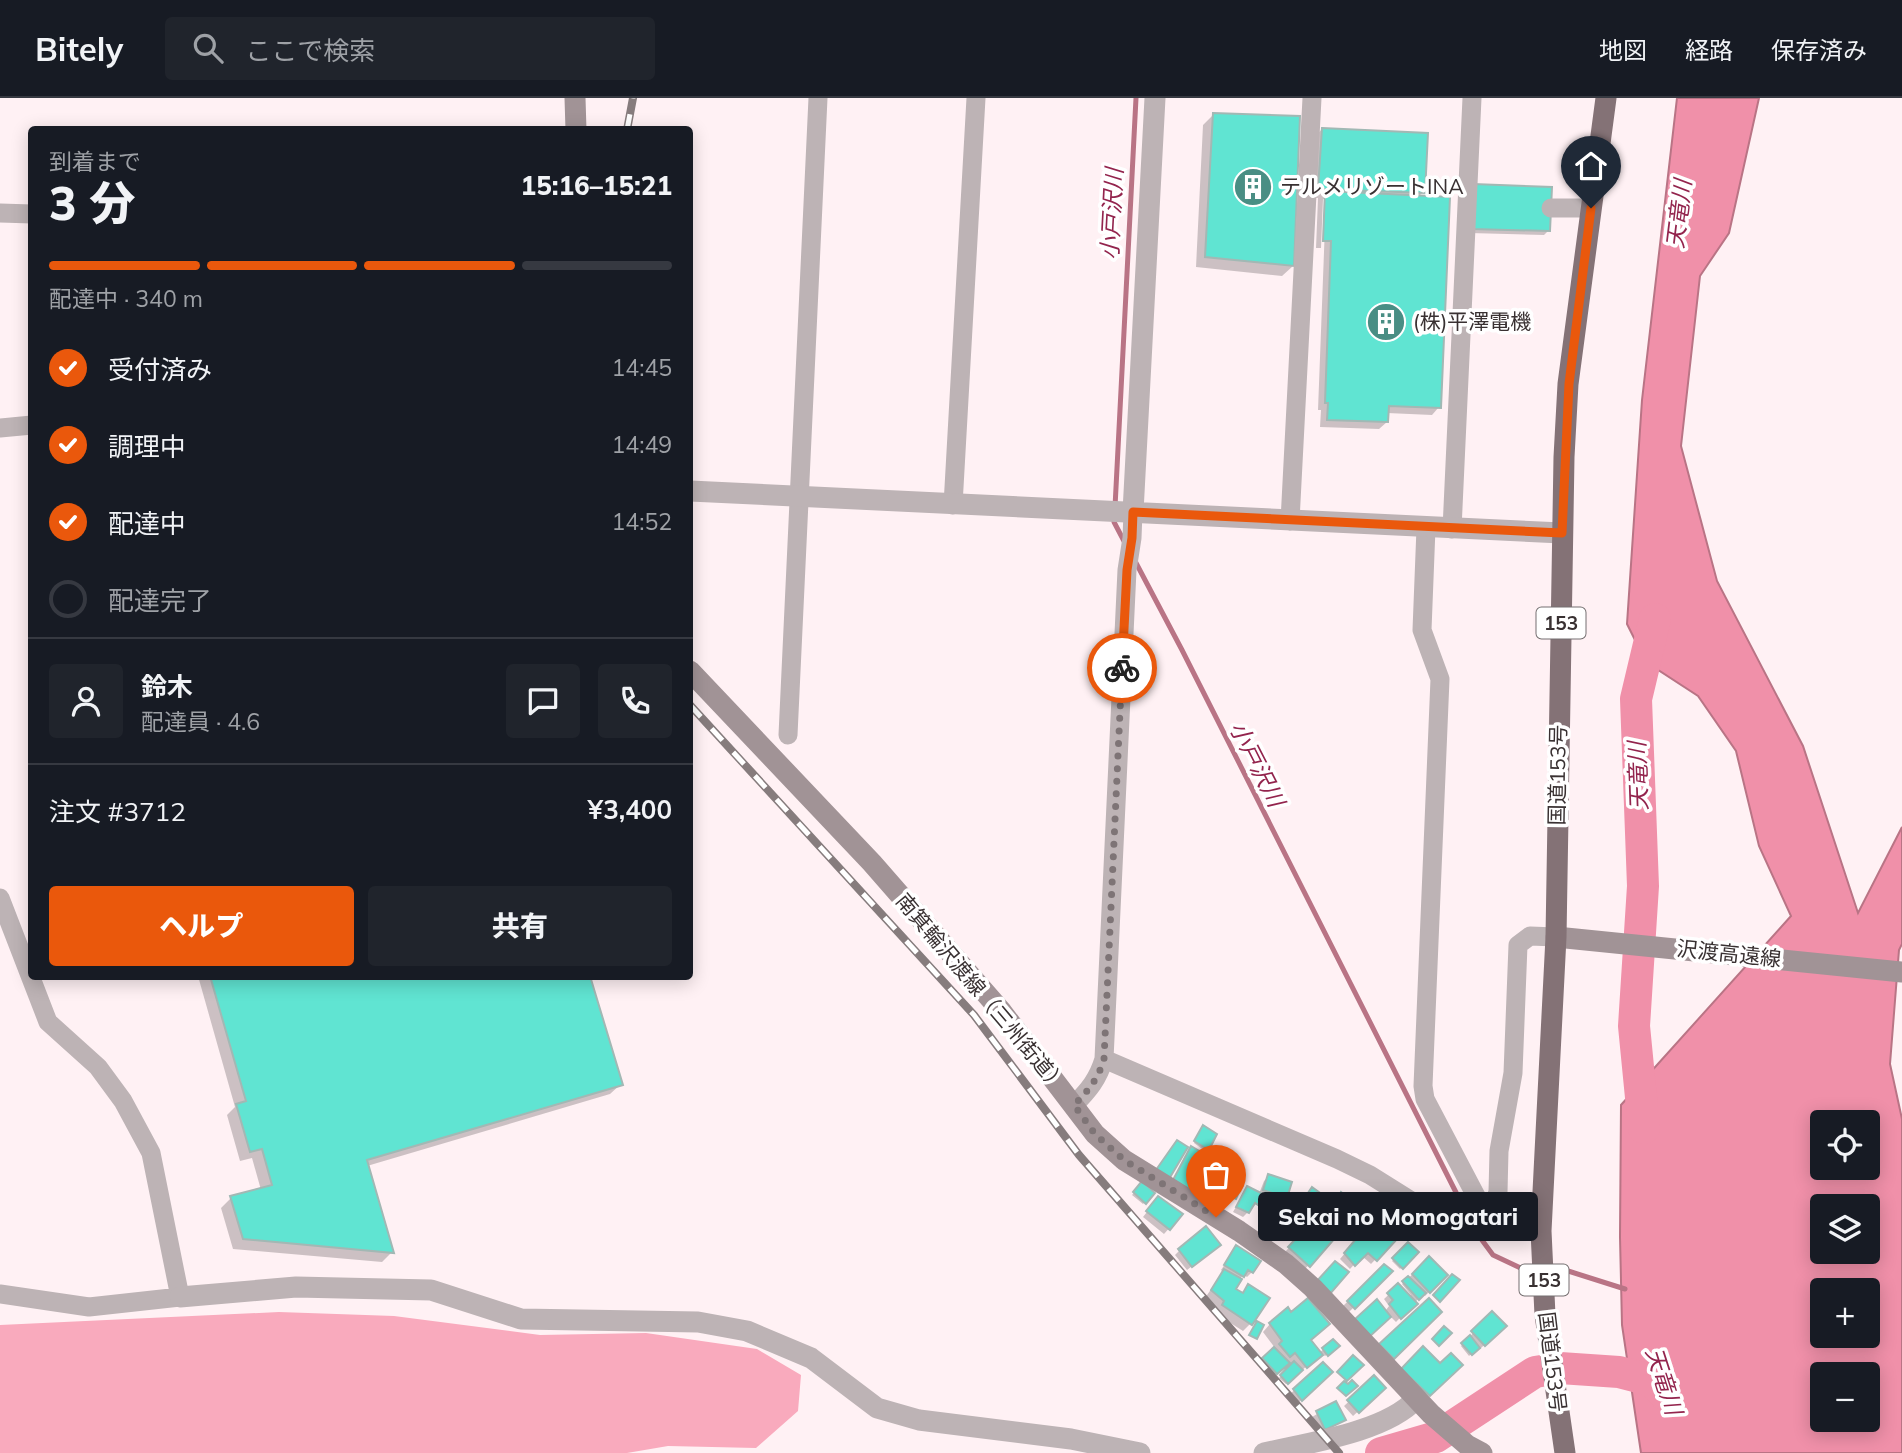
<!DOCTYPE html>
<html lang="ja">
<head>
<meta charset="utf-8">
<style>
	:root { --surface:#171b24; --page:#20242c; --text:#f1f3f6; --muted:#9ea1a6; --line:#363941; --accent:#ea580c }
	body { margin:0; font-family:Mulish,"Noto Sans JP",sans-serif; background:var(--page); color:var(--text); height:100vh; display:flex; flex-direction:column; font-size:26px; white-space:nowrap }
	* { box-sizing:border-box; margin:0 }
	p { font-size:23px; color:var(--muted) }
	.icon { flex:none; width:38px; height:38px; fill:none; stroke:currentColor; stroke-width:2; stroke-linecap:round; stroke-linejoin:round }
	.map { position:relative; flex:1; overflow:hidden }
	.panel { position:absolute; left:28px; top:28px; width:665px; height:854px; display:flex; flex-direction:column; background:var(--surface); border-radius:7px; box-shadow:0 4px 18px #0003 }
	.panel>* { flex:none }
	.buttons { position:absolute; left:1810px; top:1012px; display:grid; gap:14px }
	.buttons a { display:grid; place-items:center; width:70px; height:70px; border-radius:7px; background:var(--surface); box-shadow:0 4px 18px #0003; font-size:35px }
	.pin { position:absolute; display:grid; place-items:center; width:60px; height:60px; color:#fff; margin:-72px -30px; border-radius:50% 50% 50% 0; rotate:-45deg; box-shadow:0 0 7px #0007 }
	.pin .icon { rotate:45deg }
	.courier { position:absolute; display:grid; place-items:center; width:70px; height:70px; margin:-35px; border:5px solid #ea580c; border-radius:50%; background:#fff; color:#222; box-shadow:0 2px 9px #0007 }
	.bubble { position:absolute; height:49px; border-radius:7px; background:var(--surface); box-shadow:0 4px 18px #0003; font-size:23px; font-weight:800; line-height:49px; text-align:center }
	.headline em { font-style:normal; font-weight:800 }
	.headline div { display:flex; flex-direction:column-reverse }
	.headline { display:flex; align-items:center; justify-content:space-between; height:119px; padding:0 21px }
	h1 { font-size:46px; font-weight:800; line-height:52px }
	.bar { display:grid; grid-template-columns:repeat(4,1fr); gap:10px 7px; align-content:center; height:84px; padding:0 21px }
	.bar i { height:9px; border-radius:5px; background:var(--line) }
	.bar .current { background:var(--accent) }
	.bar p { grid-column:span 4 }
	.line { display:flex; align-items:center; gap:18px; padding:0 21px; border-top:2px solid var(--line) }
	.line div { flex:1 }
	.round { display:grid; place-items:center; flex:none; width:74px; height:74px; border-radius:7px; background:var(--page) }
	ol { padding:0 21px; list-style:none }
	li { display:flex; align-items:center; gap:21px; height:77px }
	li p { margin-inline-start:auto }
	li .icon { padding:7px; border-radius:50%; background:var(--accent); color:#fff; stroke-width:4 }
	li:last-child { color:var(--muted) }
	li i { width:38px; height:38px; border:4px solid var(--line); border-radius:50% }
	.primary-button { display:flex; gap:14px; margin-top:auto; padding:14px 21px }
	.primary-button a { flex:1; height:80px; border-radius:7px; background:var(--accent); color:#fff; font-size:28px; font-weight:800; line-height:80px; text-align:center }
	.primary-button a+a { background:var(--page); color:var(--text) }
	header { display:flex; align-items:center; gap:42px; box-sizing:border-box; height:98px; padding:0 35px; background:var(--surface); border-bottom:2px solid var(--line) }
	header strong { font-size:33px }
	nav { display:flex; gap:38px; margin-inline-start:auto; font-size:24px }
	.search { width:490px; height:63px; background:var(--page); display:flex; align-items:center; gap:18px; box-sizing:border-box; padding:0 24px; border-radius:7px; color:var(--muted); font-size:26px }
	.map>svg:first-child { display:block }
	.forest { fill:#f9aabd }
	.water { fill:#f090a9; stroke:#b97485; stroke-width:2; fill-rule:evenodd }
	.shadow { fill:#0003 }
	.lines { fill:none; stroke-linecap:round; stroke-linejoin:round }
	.stream { stroke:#b97485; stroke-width:5 }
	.river { stroke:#f090a9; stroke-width:32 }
	.building { fill:#60e4d2; stroke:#a2b8b4; stroke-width:2 }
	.minor { stroke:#bdb3b5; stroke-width:19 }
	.tertiary { stroke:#bdb3b5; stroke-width:21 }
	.secondary { stroke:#a19396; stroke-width:21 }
	.trunk { stroke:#847276; stroke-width:21 }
	.rail-casing { stroke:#867c7d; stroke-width:8 }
	.rail { stroke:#fff; stroke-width:5; stroke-dasharray:16; stroke-linecap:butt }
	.done { stroke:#7e7476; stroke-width:7; stroke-dasharray:0 12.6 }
	.route { stroke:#ea580c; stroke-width:9 }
	.labels { text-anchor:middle; stroke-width:7; stroke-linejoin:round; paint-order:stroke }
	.shield { fill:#fff; stroke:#746f70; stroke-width:2 }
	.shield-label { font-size:19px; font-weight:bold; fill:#393132 }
	.poi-label { font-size:21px; fill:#393132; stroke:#fff; text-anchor:start }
	.street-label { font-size:21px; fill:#393132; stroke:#fff }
	.water-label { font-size:23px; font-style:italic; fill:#93244d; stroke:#fff }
</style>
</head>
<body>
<header>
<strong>Bitely</strong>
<div class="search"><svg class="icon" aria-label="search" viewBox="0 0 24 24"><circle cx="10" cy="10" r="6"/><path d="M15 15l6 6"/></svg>ここで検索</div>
<nav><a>地図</a><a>経路</a><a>保存済み</a></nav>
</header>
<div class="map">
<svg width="1902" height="1355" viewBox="0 0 1902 1355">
	<rect width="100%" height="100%" fill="#fff1f4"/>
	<!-- forest -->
	<path class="forest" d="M279 1214 394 1218 540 1237 646 1235 757 1251 801 1277 798 1313 756 1350 668 1348 627 1355H0V1227Z"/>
	<!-- water -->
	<path class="water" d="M1677 0H1759L1729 135 1700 178 1681 348 1717 483 1803 648 1858 815 1902 729V846L1899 852 1890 966 1902 1021V1355H1641L1622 1227 1620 1139 1621 1007 1791 818 1759 748 1736 653 1698 598 1646 564 1627 526 1642 302ZM1822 1024H1867V1069H1822ZM1822 1108H1867V1153H1822ZM1822 1192H1867V1237H1822ZM1822 1276H1867V1321H1822Z"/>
	<!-- shadow -->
	<path class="shadow" d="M1213 17 1293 168 1282 178 1196 169 1203 27Z
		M1322 31 1423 94 1418 99 1439 309 1432 317 1387 315V324L1379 331 1320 329 1321 312H1318L1326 101H1323L1321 150H1316L1318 100H1309L1312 42Z
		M1469 92 1549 132 1544 137 1469 135Z
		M198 878H589L621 986 610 996 367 1068 392 1154 382 1164 233 1151 221 1110 231 1100 261 1092 252 1060 240 1063 227 1017 235 1009Z
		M1201 1031 1207 1051 1205 1053 1194 1045Z
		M1213 1074 1234 1100 1230 1104 1212 1096 1195 1105Z
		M1269 1078 1285 1099 1281 1104 1261 1097 1256 1106 1243 1119 1233 1114 1247 1090 1259 1096 1264 1083Z
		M1142 1086 1153 1095 1143 1106 1132 1097Z
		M1312 1092 1325 1101 1313 1115 1301 1106Z
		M1339 1098 1365 1114 1358 1122 1334 1106Z
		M1154 1105 1181 1117 1164 1136 1143 1119Z
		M1292 1116 1301 1126 1288 1136 1279 1125Z
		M1382 1116 1392 1120 1386 1129 1378 1123 1376 1125 1395 1141 1371 1166 1362 1158 1350 1171 1340 1161 1369 1127 1376 1125Z
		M1320 1117 1339 1134 1304 1172 1285 1154Z
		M1408 1146 1417 1154 1400 1171 1392 1163Z
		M1236 1150 1252 1174 1247 1179 1243 1176 1234 1192 1241 1196 1249 1188 1250 1226 1243 1233 1215 1215 1218 1211 1205 1200 1223 1174 1221 1172Z
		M1214 1151 1187 1172 1175 1157 1179 1153Z
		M1429 1161 1446 1177 1425 1198 1423 1196 1396 1224 1390 1218 1364 1242 1389 1208 1384 1201 1398 1188 1409 1199 1411 1197 1402 1186Z
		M1384 1168 1390 1173 1349 1214 1343 1208Z
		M1492 1215 1504 1228 1480 1251 1478 1250 1469 1258 1461 1248Z
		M1270 1226 1309 1243 1319 1255 1333 1243 1337 1248 1325 1258 1322 1255 1286 1286 1279 1280 1292 1268 1289 1264 1271 1280 1259 1266 1275 1250 1263 1234Z
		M1323 1266 1331 1274 1297 1306 1289 1297Z
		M1374 1280 1384 1290 1353 1318 1344 1308Z
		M1336 1305 1344 1322 1320 1335 1312 1319Z"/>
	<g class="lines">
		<!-- stream -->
		<path class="stream" d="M1115 409 1136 0
			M1114 419V424L1125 445
			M1135 463 1182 552 1476 1134 1493 1157 1529 1174 1538 1173
			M1548 1172 1562 1171 1625 1191"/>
		<!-- river -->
		<path class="river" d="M1644 1030 1634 928 1643 788 1636 601 1655 521
			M1381 1355 1436 1339 1535 1274 1560 1270 1619 1274 1650 1282 1665 1297"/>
	</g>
	<!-- building -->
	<path class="building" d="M1213 15 1300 18 1294 168 1205 159Z
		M1322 30 1428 35 1425 95 1318 91Z
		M1473 86 1552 89 1550 133 1472 131Z
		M1325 93 1450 99 1441 310 1389 308 1388 324 1327 322 1328 305H1325L1331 143H1323Z
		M210 878H590L623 987 367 1062 394 1155 243 1141 230 1098 272 1087 262 1051 250 1054 236 1006 246 1003Z
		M1203 1027 1217 1036 1209 1052 1194 1043Z
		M1177 1042 1188 1049 1169 1081 1156 1072Z
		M1191 1048 1206 1057 1203 1062 1210 1067 1199 1086 1195 1084 1189 1093 1173 1082Z
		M1213 1072 1242 1087 1236 1101 1217 1092 1209 1105 1198 1100Z
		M1268 1076 1292 1084 1287 1100 1263 1092Z
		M1142 1083 1155 1095 1146 1106 1133 1094Z
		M1247 1088 1263 1096 1258 1107 1255 1105 1249 1115 1236 1109Z
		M1312 1089 1327 1100 1316 1115 1302 1104Z
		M1341 1094 1367 1113 1361 1121 1335 1103Z
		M1158 1098 1183 1116 1170 1132 1146 1113Z
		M1384 1112 1395 1120 1389 1128 1378 1120Z
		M1292 1113 1303 1126 1291 1136 1280 1122Z
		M1320 1115 1341 1133 1310 1169 1288 1149Z
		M1373 1121 1397 1141 1377 1163 1368 1155 1355 1168 1344 1155Z
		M1206 1128 1221 1147 1192 1169 1178 1151Z
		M1408 1144 1419 1154 1403 1171 1392 1160Z
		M1236 1147 1261 1163 1253 1175 1248 1172 1244 1179 1224 1167Z
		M1429 1158 1448 1177 1430 1195 1412 1176Z
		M1335 1163 1349 1174 1329 1197 1316 1184Z
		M1384 1166 1393 1173 1355 1211 1347 1203Z
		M1224 1171 1242 1181 1236 1191 1243 1195 1248 1186 1270 1200 1252 1227 1222 1207 1224 1203 1211 1192Z
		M1452 1176 1460 1182 1440 1204 1433 1197Z
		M1408 1178 1426 1195 1419 1202 1402 1183Z
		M1398 1185 1418 1206 1401 1221 1389 1206 1393 1202 1387 1195Z
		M1308 1200 1330 1226 1311 1242 1323 1257 1307 1270 1295 1255 1290 1259 1279 1246 1282 1243 1269 1225 1288 1209 1291 1214Z
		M1429 1200 1442 1214 1394 1261 1379 1246Z
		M1377 1201 1391 1219 1369 1239 1355 1221Z
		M1492 1213 1507 1228 1485 1248 1471 1233Z
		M1257 1223 1264 1227 1257 1241 1249 1237Z
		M1444 1228 1452 1235 1439 1248 1432 1241Z
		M1470 1237 1480 1250 1472 1257 1461 1245Z
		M1333 1241 1340 1248 1328 1258 1322 1250Z
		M1423 1248 1440 1265 1451 1255 1463 1267 1430 1298 1401 1271Z
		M1274 1249 1290 1265 1277 1276 1262 1260Z
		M1353 1257 1364 1267 1347 1283 1337 1274Z
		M1294 1263 1303 1272 1288 1286 1280 1277Z
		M1323 1264 1333 1274 1302 1303 1293 1291Z
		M1374 1277 1386 1290 1359 1315 1347 1302Z
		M1352 1282 1358 1288 1346 1298 1337 1290 1344 1283 1348 1286Z
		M1336 1303 1346 1322 1325 1332 1316 1313Z"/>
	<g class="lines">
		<!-- minor -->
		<path class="minor" d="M1551 110H1591
			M0 115 32 116
			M0 330 32 327
			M953 407 976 0
			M1290 423 1312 0
			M1426 430 1422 532 1440 581 1423 988 1425 1001 1477 1100 1484 1105 1495 1102 1498 1094 1499 1053 1513 975 1518 847 1530 838 1556 839
			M1452 431 1472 0
			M788 637 818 0
			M0 800 48 924 98 969 123 1003 151 1055 180 1199 89 1209 0 1196
			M1104 961 1337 1061 1370 1077 1445 1124C1458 1126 1471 1117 1483 1111L1484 1105
			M1074 1007C1089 992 1098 981 1104 961L1127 472 1132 440 1133 414"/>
		<!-- tertiary -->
		<path class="tertiary" d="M690 393 1562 435
			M1133 414 1155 0
			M180 1199 296 1189 431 1192 521 1221 698 1224 747 1233 811 1260 877 1310 919 1322 1071 1341 1140 1355
			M1264 1355C1308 1345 1386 1334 1416 1301"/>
		<!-- secondary -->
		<path class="secondary" d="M575 0 576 32
			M690 573 872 765 1002 914 1095 1036 1124 1062 1239 1133 1286 1166 1313 1190 1431 1316 1467 1347 1482 1355
			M1556 839 1902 874"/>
		<!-- trunk -->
		<path class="trunk" d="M1565 1355 1545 1217 1541 1133 1556 839 1564 359 1568 286 1606 0"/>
		<!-- rail casing -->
		<g class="rail-casing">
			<path id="rail" d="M627 32 633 0
				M690 607 974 917 1079 1057 1339 1355"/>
		</g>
		<!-- rail -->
		<use href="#rail" class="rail"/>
	</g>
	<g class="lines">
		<!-- done -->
		<path class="done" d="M1122 570 1104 961C1098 981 1089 992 1074 1007L1095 1036 1124 1062 1216 1119"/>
		<!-- route -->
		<path class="route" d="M1122 570 1127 472 1132 440 1133 414 1562 435 1569 286 1591 110"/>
	</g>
	<!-- icons -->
	<defs>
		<g id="building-disc" transform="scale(2.0125)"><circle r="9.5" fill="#498e84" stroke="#fff"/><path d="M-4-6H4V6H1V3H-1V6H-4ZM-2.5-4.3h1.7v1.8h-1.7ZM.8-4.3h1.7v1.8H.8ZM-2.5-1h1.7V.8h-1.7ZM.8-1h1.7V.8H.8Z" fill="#fff"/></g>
	</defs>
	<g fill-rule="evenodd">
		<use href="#building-disc" x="1253" y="89"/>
		<use href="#building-disc" x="1386" y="224"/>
	</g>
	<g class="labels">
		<!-- shield labels -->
		<g class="shield">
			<rect x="1536.5" y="509.5" width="49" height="31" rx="5"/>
			<rect x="1519.5" y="1166.5" width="49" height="31" rx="5"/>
		</g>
		<g class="shield-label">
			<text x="1561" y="532">153</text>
			<text x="1544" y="1189">153</text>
		</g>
		<!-- poi labels -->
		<g class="poi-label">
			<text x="1280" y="96">テルメリゾートINA</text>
			<text x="1413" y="231">(株)平澤電機</text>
		</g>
		<!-- street labels -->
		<g class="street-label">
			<text transform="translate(1558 677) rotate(-89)" y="7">国道153号</text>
			<text transform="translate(1729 856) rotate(6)" y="7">沢渡高遠線</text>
			<text transform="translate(981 895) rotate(50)" y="7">南箕輪沢渡線（三州街道）</text>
			<text transform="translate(1552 1264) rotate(83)" y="7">国道153号</text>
		</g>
		<!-- water labels -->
		<g class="water-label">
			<text transform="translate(1112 116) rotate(-87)" y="8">小戸沢川</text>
			<text transform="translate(1679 116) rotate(-83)" y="8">天竜川</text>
			<text transform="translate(1257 666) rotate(63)" y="8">小戸沢川</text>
			<text transform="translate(1638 678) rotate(-92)" y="8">天竜川</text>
			<text transform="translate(1664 1283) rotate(72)" y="8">天竜川</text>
		</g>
	</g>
</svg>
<div class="buttons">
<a><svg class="icon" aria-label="locate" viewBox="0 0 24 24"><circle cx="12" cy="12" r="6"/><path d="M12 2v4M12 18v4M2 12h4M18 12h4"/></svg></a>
<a><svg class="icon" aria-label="layers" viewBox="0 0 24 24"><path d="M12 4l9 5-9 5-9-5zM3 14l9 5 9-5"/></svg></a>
<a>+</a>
<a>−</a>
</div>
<div class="pin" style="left:1216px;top:1119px;background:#ea580c"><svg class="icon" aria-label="bag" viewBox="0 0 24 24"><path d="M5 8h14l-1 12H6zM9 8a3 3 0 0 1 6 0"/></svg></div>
<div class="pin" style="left:1591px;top:110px;background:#1f2937"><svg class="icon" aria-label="home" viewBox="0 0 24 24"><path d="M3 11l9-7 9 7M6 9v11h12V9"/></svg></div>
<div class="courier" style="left:1122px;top:570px"><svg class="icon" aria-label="bike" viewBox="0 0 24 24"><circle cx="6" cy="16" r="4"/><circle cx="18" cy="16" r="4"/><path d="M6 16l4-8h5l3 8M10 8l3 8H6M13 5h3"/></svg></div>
<div class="bubble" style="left:1258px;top:1094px;width:280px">Sekai no Momogatari</div>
<section class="panel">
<div class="headline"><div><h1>3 分</h1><p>到着まで</p></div><em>15:16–15:21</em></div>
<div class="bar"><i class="current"></i><i class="current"></i><i class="current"></i><i></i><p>配達中 · 340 m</p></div>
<ol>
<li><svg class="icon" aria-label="check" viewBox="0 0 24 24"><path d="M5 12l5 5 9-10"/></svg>受付済み<p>14:45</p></li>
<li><svg class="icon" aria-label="check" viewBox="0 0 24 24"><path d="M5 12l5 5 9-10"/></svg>調理中<p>14:49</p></li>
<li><svg class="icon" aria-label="check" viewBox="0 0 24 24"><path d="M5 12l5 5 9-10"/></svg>配達中<p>14:52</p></li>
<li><i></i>配達完了</li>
</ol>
<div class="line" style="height:126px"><a class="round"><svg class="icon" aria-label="person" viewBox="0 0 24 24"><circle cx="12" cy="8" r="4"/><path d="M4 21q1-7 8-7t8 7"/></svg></a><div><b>鈴木</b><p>配達員 · 4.6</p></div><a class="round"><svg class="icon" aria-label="chat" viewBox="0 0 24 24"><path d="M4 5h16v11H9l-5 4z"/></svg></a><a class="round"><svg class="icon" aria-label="phone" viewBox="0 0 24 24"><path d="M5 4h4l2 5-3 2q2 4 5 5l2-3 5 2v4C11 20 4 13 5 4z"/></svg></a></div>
<div class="line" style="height:91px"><div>注文 #3712</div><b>¥3,400</b></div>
<div class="primary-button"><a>ヘルプ</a><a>共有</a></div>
</section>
</div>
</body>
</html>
